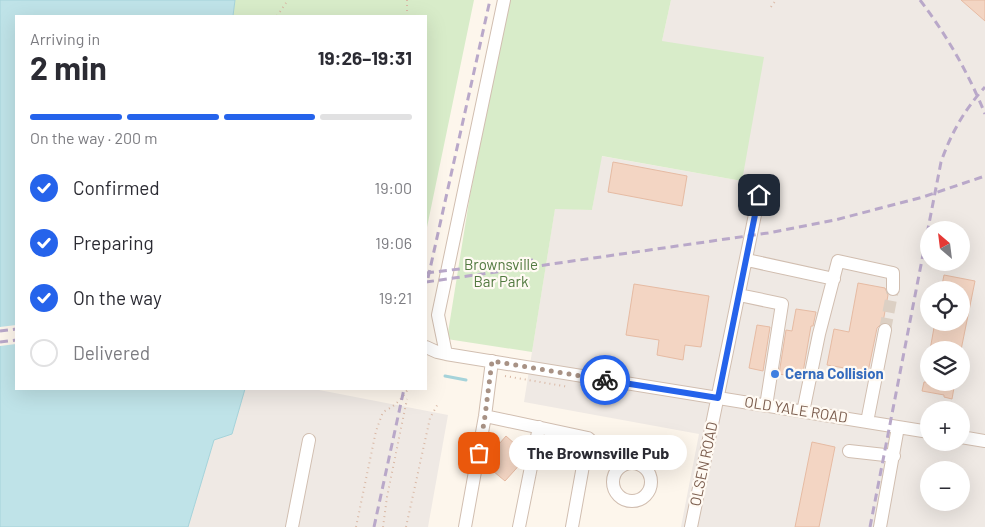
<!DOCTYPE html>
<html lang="en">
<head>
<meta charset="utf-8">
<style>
	:root { --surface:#fff; --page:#f7f7f7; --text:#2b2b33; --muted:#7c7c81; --line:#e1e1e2; --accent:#2563eb }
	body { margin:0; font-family:Barlow,sans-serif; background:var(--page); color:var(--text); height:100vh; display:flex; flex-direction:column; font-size:19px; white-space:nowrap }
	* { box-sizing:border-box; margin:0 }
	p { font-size:16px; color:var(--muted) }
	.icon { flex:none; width:28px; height:28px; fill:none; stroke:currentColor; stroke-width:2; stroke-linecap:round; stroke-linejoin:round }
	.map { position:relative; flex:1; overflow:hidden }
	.details { position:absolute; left:15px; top:15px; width:412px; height:375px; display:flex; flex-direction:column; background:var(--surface); border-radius:0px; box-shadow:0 5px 20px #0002 }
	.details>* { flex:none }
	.needle { width:32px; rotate:332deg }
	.controls { position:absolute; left:920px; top:221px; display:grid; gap:10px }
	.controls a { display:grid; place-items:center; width:50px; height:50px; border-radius:50%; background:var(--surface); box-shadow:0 5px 20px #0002; font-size:25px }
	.pin { position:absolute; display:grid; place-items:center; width:42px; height:42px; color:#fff; margin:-21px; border-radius:10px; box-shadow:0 2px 8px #0006 }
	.courier { position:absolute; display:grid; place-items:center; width:50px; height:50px; margin:-25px; border:4px solid #2563eb; border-radius:50%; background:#fff; color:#222; box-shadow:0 1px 6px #0007 }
	.bubble { position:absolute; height:35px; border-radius:18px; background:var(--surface); box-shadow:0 5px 20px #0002; font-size:16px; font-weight:700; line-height:35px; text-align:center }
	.overview em { font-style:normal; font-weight:700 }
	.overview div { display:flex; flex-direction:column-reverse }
	.overview { display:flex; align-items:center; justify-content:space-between; height:85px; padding:0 15px }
	h1 { font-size:32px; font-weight:700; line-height:38px }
	.bar { display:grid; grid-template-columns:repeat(4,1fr); gap:8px 5px; align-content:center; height:60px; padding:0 15px }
	.bar i { height:6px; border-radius:4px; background:var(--line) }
	.bar .selected { background:var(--accent) }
	.bar p { grid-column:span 4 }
	ol { padding:0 15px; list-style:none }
	li { display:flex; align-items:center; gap:15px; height:55px }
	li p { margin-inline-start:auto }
	li .icon { padding:5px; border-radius:50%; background:var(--accent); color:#fff; stroke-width:4 }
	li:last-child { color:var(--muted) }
	li i { width:28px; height:28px; border:2px solid var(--line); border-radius:50% }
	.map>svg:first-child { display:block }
	.industrial { fill:#efe9e4; fill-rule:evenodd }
	.green { fill:#d8ecc9 }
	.water { fill:#bfe3e8; stroke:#a5d3da }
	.pier { fill:#fdf6ec }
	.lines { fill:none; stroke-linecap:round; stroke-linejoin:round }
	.stream { stroke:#a5d3da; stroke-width:3 }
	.building { fill:#f3d5c3; stroke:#e6bba3 }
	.minor-tunnel { stroke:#dcd0c4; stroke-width:12; stroke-dasharray:12 6; stroke-linecap:butt }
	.minor-casing { stroke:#d1beb0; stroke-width:14 }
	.path { stroke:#d9b8a5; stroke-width:2; stroke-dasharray:1 4; stroke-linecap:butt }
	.minor { stroke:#fff; stroke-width:12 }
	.rail { stroke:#b9a8c9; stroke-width:3; stroke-dasharray:8 5; stroke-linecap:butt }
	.done { stroke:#a89285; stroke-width:5; stroke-dasharray:0 9 }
	.route { stroke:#2563eb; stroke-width:6 }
	.shop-dot { fill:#3f7fe0; stroke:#fffaf3; stroke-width:2 }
	.labels { text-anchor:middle; stroke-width:4.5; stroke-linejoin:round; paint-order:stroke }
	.park-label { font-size:15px; fill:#537a41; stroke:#fffaf3 }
	.shop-label { font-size:15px; font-weight:bold; fill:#366cbe; stroke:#fffaf3; text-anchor:start }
	.street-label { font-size:15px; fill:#7a5c4d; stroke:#fffaf3 }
</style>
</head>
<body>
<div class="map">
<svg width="985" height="527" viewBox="0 0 985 527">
	<rect width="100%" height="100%" fill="#fdf6ec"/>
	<!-- industrial -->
	<path class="industrial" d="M671 0H985V527H681L699 434 524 402 555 208 592 210 601 156 742 181 662 41ZM929 230H961V262H929ZM929 290H961V322H929ZM929 350H961V382H929ZM929 410H961V442H929ZM929 470H961V502H929Z
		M245 389H314L448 415 428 527H188L214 440 232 434Z"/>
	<!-- green -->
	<path class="green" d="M235 0H474L426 232V16H233Z
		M510 0H671L662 41 764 57 742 181 602 156 592 210 555 209 532 352 447 339 470 195Z"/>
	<!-- water -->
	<path class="water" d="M0 0H235L233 16H16V389H245L232 434 214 440 188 527H0Z"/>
	<!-- pier -->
	<path class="pier" d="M16 325V344L0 346V327Z"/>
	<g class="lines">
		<!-- stream -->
		<path class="stream" d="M445 376 466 380"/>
	</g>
	<!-- building -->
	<path class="building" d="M961 0H985V21Z
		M613 162 687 176 682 206 608 192Z
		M944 275 975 281 961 350H930L935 322H961V290H941Z
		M858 283 885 288 888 295 883 322 877 328 868 372 827 365 834 329 849 332Z
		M634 284 709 296 701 347 685 345 683 360 657 355 659 340 626 335Z
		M796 309 816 312 813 326H811L802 378 779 374 786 330 792 331Z
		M757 325 770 327 763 371 749 368Z
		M924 382H955L952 399 944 397V395L922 391Z
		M506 436 525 453 524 460 505 481 487 466 490 462 487 458Z
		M626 440 647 444 644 459 623 455Z
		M812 442 835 447 819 527H795Z"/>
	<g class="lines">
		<!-- minor-tunnel -->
		<path class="minor-tunnel" d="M885 330 893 289"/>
		<!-- minor casing -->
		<g class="minor-casing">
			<path id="minor" d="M747 260 834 279
				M739 295 782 304 766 406
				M426 347 437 352 446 354 929 432
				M446 354 438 315 504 0
				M803 412 819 334 838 261 893 273V289
				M485 416 588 438 572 527
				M867 422 885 330
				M961 437 985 441
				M588 438 620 466
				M849 451 894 456
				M613 482a19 19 0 1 1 38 0a19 19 0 1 1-38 0Z
				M292 527 309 440
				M465 527 485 416 492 361
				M519 527 539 427
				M691 527 759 195
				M880 527 898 427"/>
		</g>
		<!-- path -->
		<path class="path" d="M407 0V16
			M771 7 776 0
			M277 16 288 0
			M505 376 569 387
			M356 527 376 431 383 412C395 406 401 400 408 389
			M383 527 387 497 407 399
			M406 527 430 418 439 402"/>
		<!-- minor -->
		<use href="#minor" class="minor"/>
		<!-- rail -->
		<path class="rail" d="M920 0C946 34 969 74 985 114
			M426 273 533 260
			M428 278 490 0
			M426 282 768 233 835 220 923 197 985 176
			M0 331 16 329
			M0 342 16 340
			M374 527 404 389
			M870 527 941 162C951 133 965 109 985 87"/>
	</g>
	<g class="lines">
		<!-- done -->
		<path class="done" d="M479 453 485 416 492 361 605 380"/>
		<!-- route -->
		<path class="route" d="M605 380 718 398 759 195"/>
	</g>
	<!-- markers -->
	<circle class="shop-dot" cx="775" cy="374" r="5"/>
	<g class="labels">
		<!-- park labels -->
		<g class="park-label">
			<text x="501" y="270">Brownsville<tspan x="501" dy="17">Bar Park</tspan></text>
		</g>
		<!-- shop labels -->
		<g class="shop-label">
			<text x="785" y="379">Cerna Collision</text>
		</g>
		<!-- street labels -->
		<g class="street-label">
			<text transform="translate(796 410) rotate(9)" y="5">OLD YALE ROAD</text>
			<text transform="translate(704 464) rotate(-78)" y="5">OLSEN ROAD</text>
		</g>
	</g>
</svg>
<div class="controls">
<a><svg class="needle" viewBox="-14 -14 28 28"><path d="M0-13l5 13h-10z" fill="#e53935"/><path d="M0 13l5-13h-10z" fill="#7c7c81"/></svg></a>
<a><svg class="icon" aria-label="locate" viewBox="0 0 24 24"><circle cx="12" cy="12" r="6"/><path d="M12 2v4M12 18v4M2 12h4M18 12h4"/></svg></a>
<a><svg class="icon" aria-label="layers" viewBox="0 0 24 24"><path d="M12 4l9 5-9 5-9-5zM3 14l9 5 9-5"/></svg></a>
<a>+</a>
<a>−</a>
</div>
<div class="pin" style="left:479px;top:453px;background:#ea580c"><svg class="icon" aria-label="bag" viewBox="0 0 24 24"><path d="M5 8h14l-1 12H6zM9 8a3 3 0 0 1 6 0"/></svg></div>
<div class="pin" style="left:759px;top:195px;background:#1f2937"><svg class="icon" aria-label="home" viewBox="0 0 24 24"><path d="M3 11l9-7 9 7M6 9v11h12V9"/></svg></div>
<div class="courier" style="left:605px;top:380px"><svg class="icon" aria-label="bike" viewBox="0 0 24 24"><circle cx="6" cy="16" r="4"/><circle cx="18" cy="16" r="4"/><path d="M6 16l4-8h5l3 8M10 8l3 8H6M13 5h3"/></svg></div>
<div class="bubble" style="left:509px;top:435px;width:178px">The Brownsville Pub</div>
<section class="details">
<div class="overview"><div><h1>2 min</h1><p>Arriving in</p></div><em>19:26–19:31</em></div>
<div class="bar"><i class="selected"></i><i class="selected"></i><i class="selected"></i><i></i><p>On the way · 200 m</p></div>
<ol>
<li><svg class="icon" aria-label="check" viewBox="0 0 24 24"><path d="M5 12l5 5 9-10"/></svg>Confirmed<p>19:00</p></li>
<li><svg class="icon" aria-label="check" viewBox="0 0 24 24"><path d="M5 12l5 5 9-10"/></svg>Preparing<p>19:06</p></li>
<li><svg class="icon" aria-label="check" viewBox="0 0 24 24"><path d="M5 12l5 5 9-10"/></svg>On the way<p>19:21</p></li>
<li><i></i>Delivered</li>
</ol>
</section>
</div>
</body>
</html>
